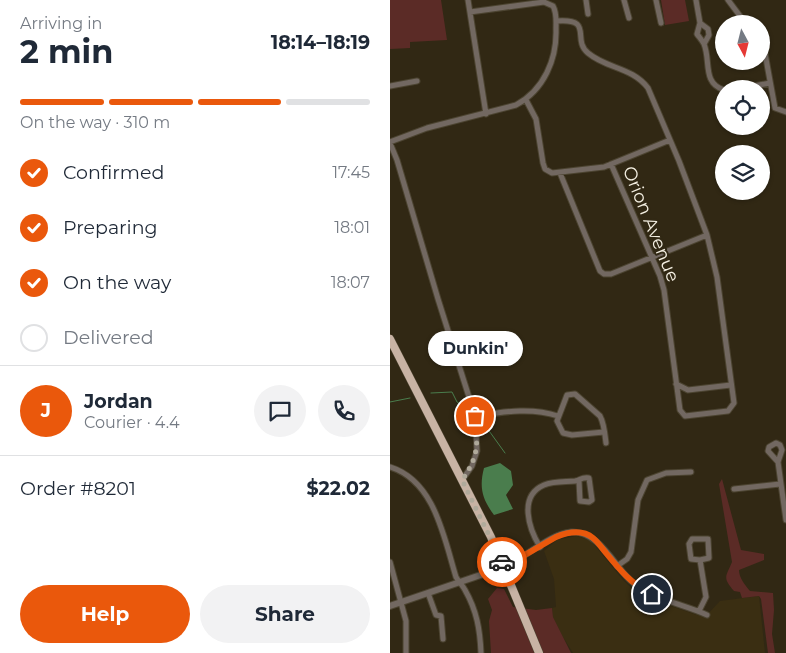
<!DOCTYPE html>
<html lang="en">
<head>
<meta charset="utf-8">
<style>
	:root { --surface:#fff; --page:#f2f2f3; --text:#1f2937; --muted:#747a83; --line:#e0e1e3; --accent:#ea580c }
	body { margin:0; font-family:Montserrat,sans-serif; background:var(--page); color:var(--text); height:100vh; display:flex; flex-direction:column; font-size:19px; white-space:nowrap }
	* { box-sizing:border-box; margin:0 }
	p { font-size:16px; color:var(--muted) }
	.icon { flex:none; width:28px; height:28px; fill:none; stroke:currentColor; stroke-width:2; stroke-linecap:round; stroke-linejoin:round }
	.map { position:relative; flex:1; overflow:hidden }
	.details { display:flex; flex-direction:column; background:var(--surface); width:390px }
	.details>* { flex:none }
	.needle { width:32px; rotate:173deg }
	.tools { position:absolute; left:325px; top:15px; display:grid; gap:10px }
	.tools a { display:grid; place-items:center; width:55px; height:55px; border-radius:50%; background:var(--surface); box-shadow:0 1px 4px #0004; font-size:25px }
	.pin { position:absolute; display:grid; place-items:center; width:42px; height:42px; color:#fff; margin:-21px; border:2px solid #fff; border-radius:50%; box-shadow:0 1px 5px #0007 }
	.courier { position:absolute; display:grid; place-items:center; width:50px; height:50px; margin:-25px; border:4px solid #ea580c; border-radius:50%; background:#fff; color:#222; box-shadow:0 1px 6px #0007 }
	.bubble { position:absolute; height:35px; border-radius:18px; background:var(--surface); box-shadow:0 1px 4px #0004; font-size:16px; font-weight:700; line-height:35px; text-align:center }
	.summary em { font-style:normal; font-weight:700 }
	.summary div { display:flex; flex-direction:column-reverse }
	.summary { display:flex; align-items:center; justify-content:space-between; height:85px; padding:0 20px }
	h1 { font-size:32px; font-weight:700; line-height:38px }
	.bar { display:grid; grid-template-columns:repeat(4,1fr); gap:8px 5px; align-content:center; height:60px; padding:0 20px }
	.bar i { height:6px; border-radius:4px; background:var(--line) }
	.bar .current { background:var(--accent) }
	.bar p { grid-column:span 4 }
	.line { display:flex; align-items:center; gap:12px; padding:0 20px; border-top:1px solid var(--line) }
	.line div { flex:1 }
	.round { display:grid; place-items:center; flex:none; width:52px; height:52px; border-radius:26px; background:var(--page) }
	ol { padding:0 20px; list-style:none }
	li { display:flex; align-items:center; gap:15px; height:55px }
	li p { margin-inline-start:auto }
	li .icon { padding:5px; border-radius:50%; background:var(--accent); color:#fff; stroke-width:4 }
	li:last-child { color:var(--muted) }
	li i { width:28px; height:28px; border:2px solid var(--line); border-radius:50% }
	.primary-button { display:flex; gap:10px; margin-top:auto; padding:10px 20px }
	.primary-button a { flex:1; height:58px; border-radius:30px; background:var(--accent); color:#fff; font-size:20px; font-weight:700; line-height:58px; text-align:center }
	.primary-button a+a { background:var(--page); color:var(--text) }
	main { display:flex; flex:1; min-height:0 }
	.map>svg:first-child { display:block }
	.built { fill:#3a2e12 }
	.green { fill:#5b2b26 }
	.water { fill:#4a7d4d }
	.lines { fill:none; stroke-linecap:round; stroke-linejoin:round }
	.stream { stroke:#4a7d4d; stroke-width:1 }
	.minor-casing { stroke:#4c4431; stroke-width:7 }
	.tertiary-casing { stroke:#4c4431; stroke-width:8 }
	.trunk-casing { stroke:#4c4431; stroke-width:9 }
	.minor { stroke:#726861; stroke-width:5 }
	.tertiary { stroke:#726861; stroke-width:6 }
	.trunk { stroke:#c8b3a4; stroke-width:8 }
	.done { stroke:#b0aa9b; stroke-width:5; stroke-dasharray:0 9 }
	.route { stroke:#ea580c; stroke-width:6 }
	.labels { text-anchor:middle; stroke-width:4; stroke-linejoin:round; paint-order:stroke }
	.street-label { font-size:18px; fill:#f5f0e3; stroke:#312814 }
</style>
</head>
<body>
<main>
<section class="details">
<div class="summary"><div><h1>2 min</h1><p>Arriving in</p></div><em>18:14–18:19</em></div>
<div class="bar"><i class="current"></i><i class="current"></i><i class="current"></i><i></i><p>On the way · 310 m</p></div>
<ol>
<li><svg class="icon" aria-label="check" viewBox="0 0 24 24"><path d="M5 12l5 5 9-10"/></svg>Confirmed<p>17:45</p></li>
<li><svg class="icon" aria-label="check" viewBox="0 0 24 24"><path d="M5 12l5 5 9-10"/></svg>Preparing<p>18:01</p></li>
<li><svg class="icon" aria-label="check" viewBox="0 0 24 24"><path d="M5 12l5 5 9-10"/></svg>On the way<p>18:07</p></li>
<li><i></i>Delivered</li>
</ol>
<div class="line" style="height:90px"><b class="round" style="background:var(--accent);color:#fff">J</b><div><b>Jordan</b><p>Courier · 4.4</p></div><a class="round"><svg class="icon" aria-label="chat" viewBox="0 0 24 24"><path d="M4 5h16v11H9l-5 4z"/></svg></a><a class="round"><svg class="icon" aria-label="phone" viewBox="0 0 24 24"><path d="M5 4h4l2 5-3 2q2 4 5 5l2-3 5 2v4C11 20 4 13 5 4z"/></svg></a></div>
<div class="line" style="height:65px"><div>Order #8201</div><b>$22.02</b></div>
<div class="primary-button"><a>Help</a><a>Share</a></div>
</section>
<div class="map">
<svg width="396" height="653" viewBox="0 0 396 653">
	<rect width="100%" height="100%" fill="#312814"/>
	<!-- built -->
	<path class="built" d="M187 536 201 541 233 580 249 595 304 614 315 617 330 601 369 596 375 653H183L173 637 163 617 162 608 166 607 164 579 154 551 167 540Z"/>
	<!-- green -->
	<path class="green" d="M0 0H51L57 40 20 42V48L0 49Z
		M271 0H295L299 21 275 25Z
		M332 479 351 550 374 554V560L349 570C349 578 355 585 360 591L383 593 384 610 382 634 385 653H378L371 599 369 596 352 598 350 592 344 591C332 577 336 577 342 562L329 484Z
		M107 588 114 589 123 607 146 610 162 608 163 617 181 653H101L99 621 102 610 98 599Z"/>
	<!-- water -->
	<path class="water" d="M110 463 121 471 123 485 116 495 123 509 104 515C92 499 89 487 94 468Z"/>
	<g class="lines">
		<!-- stream -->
		<path class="stream" d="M41 393 62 392 67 402 77 408
			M0 402 20 398
			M97 428 115 453"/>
		<!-- minor casing -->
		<g class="minor-casing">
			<path id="minor" d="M78 0 96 114
				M196 0 198 14
				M234 0 239 18
				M266 0 271 23
				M306 0 310 23 307 34C309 37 312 40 314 44 321 61 312 83 334 90
				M338 0 356 24
				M166 21C205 18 181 39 198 53 217 69 242 67 258 88L289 161 317 235 327 277 344 403 338 411 295 416 290 410 274 290 270 276 221 164
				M310 23 318 29 319 35 314 44
				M371 42 374 48 385 108 396 112
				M0 86 27 81
				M348 89 380 83
				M136 100 146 119 153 163 155 169 162 173 214 167 280 140
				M0 142 37 128 126 105C154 90 167 59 166 29 166 21 167 13 163 6L154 2 80 12
				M0 143 7 160 48 299 85 416 87 451 82 466 72 480
				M170 173 210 271 214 274H221L317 235
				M286 384 298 390 341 385
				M85 416C113 412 141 407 168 416
				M214 432 182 435 173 433 167 421 177 395 185 394 210 416C214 423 215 434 216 443
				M386 443 390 445 392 450 388 462 378 451 379 447Z
				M388 462 396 520
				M0 467C45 481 54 538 66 577 69 582 73 586 75 590 87 611 90 630 91 653
				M344 489 390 484
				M302 539H318L319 558 310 560 301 559 299 544Z
				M150 547C139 529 128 496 154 485 164 481 175 482 185 481 191 480 191 477 199 478L202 500 199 502 190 501 189 481
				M0 562 16 621V653
				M227 566 237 559 241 552 248 500 257 480 276 473 301 472
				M114 567C135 558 159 534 181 532 208 530 224 565 241 581 261 599 293 604 317 615
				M38 593 46 615 51 616 53 639
				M309 611 316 597 310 560"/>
		</g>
		<!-- tertiary casing -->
		<g class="tertiary-casing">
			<path id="tertiary" d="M0 606 114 567"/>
		</g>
		<!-- trunk casing -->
		<g class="trunk-casing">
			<path id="trunk" d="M0 339 101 537 149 653"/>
		</g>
		<!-- minor -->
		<use href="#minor" class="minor"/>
		<!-- tertiary -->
		<use href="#tertiary" class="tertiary"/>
		<!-- trunk -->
		<use href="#trunk" class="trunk"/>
	</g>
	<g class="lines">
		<!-- done -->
		<path class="done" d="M85 416C88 444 89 456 72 480L112 562"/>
		<!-- route -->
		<path class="route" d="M112 562 114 567 166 537C178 532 192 529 203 538 208 542 212 548 216 553 229 569 242 585 262 594"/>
	</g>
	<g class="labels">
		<!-- street labels -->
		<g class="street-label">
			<text transform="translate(261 224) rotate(68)" y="6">Orion Avenue</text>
		</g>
	</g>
</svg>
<div class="tools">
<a><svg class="needle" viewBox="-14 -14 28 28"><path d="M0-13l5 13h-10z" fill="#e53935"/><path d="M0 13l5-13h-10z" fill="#747a83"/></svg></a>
<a><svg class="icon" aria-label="locate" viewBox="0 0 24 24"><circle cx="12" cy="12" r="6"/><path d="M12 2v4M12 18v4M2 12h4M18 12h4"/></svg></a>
<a><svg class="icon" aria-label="layers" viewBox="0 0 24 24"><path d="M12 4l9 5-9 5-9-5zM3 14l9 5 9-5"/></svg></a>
</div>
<div class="pin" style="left:85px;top:416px;background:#ea580c"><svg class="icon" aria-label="bag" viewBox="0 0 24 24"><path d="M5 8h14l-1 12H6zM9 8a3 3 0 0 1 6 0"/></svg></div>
<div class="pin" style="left:262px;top:594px;background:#1f2937"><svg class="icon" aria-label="home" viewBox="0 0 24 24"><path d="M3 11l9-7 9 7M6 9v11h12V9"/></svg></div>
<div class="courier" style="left:112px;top:562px"><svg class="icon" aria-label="car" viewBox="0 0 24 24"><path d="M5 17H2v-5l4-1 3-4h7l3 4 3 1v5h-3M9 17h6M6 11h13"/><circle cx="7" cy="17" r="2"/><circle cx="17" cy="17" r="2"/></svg></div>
<div class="bubble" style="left:38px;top:331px;width:95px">Dunkin'</div>
</div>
</main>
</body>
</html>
